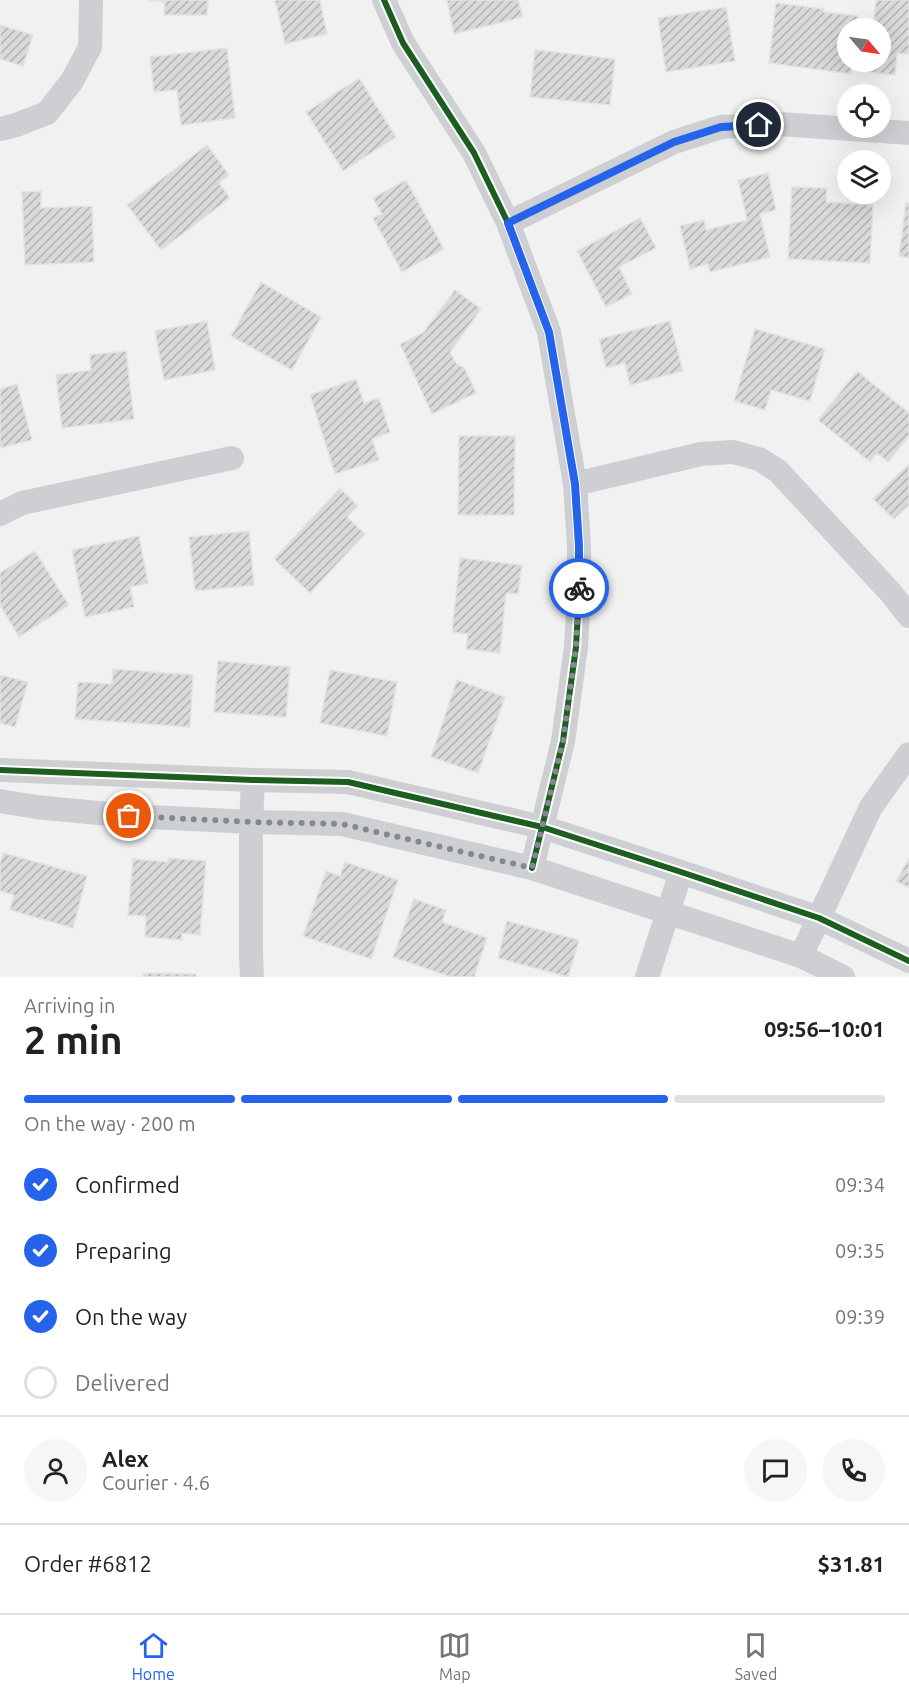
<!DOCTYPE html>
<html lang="en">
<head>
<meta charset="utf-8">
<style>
	:root { --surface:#fff; --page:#f6f6f6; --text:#222; --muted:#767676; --line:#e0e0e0; --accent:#2563eb }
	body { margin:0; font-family:Ubuntu,sans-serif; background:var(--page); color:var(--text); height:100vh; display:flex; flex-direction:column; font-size:22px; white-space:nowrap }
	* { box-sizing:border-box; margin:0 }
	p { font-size:20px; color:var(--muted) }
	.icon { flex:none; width:33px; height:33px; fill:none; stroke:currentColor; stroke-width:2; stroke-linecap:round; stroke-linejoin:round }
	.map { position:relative; height:977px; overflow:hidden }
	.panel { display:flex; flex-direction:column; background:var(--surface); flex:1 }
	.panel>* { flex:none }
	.needle { width:39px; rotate:119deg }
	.tools { position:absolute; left:837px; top:18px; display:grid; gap:12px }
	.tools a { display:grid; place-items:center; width:54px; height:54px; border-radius:50%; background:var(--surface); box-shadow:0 6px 24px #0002; font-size:30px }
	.pin { position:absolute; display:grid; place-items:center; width:51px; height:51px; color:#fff; margin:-26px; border:3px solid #fff; border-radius:50%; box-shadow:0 2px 6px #0007 }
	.courier { position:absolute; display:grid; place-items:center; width:60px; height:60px; margin:-30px; border:4px solid #2563eb; border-radius:50%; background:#fff; color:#222; box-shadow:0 2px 8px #0007 }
	.overview em { font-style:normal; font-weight:600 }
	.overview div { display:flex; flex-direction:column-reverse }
	.overview { display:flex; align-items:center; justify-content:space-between; height:102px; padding:0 24px }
	h1 { font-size:39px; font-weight:600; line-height:45px }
	.bar { display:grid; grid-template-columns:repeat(4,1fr); gap:9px 6px; align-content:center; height:72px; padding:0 24px }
	.bar i { height:8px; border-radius:4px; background:var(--line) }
	.bar .selected { background:var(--accent) }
	.bar p { grid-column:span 4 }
	.line { display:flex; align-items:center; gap:15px; padding:0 24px; border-top:2px solid var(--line) }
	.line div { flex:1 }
	.round { display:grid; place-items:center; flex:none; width:63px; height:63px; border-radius:32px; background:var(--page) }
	ol { padding:0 24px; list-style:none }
	li { display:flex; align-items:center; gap:18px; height:66px }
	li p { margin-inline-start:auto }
	li .icon { padding:6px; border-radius:50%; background:var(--accent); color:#fff; stroke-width:4 }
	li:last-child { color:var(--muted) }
	li i { width:33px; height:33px; border:3px solid var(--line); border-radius:50% }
	.dock { display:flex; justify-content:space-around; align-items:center; height:84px; border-top:2px solid var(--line); background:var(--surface); font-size:16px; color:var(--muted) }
	.dock a { display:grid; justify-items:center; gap:3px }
	.dock .selected { color:var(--accent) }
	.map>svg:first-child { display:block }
	.building { fill:url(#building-hatch); stroke:#e3e3e4; stroke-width:1.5 }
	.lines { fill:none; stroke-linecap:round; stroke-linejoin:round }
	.street { stroke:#cdcfd2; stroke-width:24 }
	.cycleway-casing { stroke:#fff; stroke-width:10 }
	.cycleway { stroke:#1b5e20; stroke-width:6 }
	.done { stroke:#838991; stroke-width:6; stroke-dasharray:0 10.8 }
	.route { stroke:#2563eb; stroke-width:8 }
</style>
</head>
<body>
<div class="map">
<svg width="909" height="977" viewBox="0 0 909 977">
	<defs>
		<pattern id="building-hatch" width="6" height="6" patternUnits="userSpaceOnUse" patternTransform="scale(1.5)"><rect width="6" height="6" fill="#d9d9db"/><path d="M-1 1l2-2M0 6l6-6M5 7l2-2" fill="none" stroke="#b2b2b5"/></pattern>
	</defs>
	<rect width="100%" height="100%" fill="#f2f1f1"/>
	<!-- building -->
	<path class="building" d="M147 0H208L207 15H164L165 2Z
		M275 0H320L327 34 285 44Z
		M447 0H518L523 17 454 34Z
		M876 0H909V54L897 53 895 75 869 72 870 62H880V28H873Z
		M776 3 824 9V12L858 16 856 28H848V62H852L851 74 769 63Z
		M726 7 735 61 666 72 658 18Z
		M0 25 33 35 23 66 0 59Z
		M227 48 235 118 181 125 177 90 154 92 150 57Z
		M535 50 615 59 610 105 530 97Z
		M359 78 396 137 343 171 306 112Z
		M207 145 229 175 219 183 230 198 161 250 127 205Z
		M768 173 776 210 760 214 770 257 710 272 708 264 690 269 680 226 704 220 706 230 747 220 738 180Z
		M406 180 444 249 402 272 373 218 382 214 373 198Z
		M792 187 827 188 826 202 873 205 870 263 788 259Z
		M41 191V208L92 206 94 262 25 265 22 192Z
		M906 203H909V258L899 256Z
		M640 218 656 248 619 267 632 294 606 307 577 251Z
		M261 282 321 317 292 370 231 336Z
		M455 290 481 309 450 352 456 363 465 369 476 393 432 414 400 344 423 333Z
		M207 321 215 370 164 380 155 331Z
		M670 321 683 371 630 385 625 363 606 368 599 339Z
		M755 329 825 349 810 401 771 390 765 410 734 401Z
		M126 351 134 419 62 428 56 375 91 370 90 355Z
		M857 371 909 413V436L888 462 877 453 870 462 818 420Z
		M356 379 364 403 379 398 390 432 372 439 379 460 335 474 310 395Z
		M17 384 32 440 0 448V389Z
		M459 436H515L514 515H458Z
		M909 464V505L894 519 873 499Z
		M340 488 358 506 347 517 365 534 310 593 274 559Z
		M249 531 254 585 195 591 189 537Z
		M139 536 148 583 130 587 134 607 85 617 72 550Z
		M35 551 69 605 19 637 0 605V573Z
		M460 558 522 565 518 594 506 593 500 653 466 649 468 634 452 632Z
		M218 661 290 667 286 717 214 712Z
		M113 669 193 675 190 727 75 719 78 682 112 684Z
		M330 670 397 682 387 736 320 723Z
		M0 675 28 682 15 727 0 723Z
		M457 680 505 697 478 773 431 757Z
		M3 853 87 876 73 928 10 910 14 895 0 891V864Z
		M168 858 206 861 200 935 182 933V940L145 937 146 916 128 915 133 859 168 862Z
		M909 858V888L896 881Z
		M345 862 398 880 371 959 303 936 326 871 340 876Z
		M414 899 446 910 442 922 487 938 474 977H451L393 957Z
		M507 921 579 940 568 977 498 958Z
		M143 973 196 974V977H143Z"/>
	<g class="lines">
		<!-- street -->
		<path class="street" d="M384 0 403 43 474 153 508 223 549 332 575 484 579 546V594L576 647 563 741 532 868
			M0 129 16 125 47 113 72 81 90 47 91 0
			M508 223 674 142 721 127 779 124 909 133
			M575 484 701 454 733 452 759 459 778 471 891 593 909 616
			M0 514 22 503 232 458
			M0 770 253 780 348 782 542 827 681 872 819 918 909 961
			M0 801 36 807 129 816 251 822 342 824 532 868 801 956 843 977
			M801 956 871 807 909 754
			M252 977 251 957V822L253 780
			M647 977 681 872"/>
		<!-- cycleway casing -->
		<g class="cycleway-casing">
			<path id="cycleway" d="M384 0 403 43 474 153 508 223 549 332 575 484 579 546V594L576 647 563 741 532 868
				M0 770 253 780 348 782 542 827 681 872 819 918 909 961"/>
		</g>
		<!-- cycleway -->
		<use href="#cycleway" class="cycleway"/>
	</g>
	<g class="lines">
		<!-- done -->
		<path class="done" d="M129 816 251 822 342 824 532 868 563 741 576 647 579 588"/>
		<!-- route -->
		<path class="route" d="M579 588V546L575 484 549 332 508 223 674 142 721 127 759 125"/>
	</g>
</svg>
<div class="tools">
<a><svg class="needle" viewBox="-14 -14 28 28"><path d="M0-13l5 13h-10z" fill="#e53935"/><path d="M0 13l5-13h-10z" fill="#767676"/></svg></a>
<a><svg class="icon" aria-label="locate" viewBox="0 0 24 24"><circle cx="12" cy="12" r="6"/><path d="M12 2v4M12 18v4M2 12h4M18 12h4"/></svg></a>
<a><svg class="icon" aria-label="layers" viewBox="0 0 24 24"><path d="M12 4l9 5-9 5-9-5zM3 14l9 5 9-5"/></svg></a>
</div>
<div class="pin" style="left:129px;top:816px;background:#ea580c"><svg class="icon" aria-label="bag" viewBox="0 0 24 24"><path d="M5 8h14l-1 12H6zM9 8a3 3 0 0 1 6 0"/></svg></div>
<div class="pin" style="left:759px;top:125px;background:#1f2937"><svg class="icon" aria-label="home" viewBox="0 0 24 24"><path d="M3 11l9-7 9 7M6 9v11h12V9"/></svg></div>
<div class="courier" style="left:579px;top:588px"><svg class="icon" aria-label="bike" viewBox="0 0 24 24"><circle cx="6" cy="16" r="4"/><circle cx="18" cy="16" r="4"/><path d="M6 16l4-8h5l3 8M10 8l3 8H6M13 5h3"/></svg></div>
</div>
<section class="panel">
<div class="overview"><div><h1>2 min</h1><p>Arriving in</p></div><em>09:56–10:01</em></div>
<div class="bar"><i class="selected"></i><i class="selected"></i><i class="selected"></i><i></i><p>On the way · 200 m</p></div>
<ol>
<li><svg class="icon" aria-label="check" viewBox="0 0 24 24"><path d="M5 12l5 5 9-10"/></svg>Confirmed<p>09:34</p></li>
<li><svg class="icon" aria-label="check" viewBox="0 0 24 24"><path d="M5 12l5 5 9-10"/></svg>Preparing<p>09:35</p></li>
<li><svg class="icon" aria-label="check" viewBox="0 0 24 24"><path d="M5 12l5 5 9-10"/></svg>On the way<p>09:39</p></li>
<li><i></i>Delivered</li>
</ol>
<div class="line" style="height:108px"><a class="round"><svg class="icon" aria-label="person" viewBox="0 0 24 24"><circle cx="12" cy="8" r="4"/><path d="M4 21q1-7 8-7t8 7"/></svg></a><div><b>Alex</b><p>Courier · 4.6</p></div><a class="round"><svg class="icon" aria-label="chat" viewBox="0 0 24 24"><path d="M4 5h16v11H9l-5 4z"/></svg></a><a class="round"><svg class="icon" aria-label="phone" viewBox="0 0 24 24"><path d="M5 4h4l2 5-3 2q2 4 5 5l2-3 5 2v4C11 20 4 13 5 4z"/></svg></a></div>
<div class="line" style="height:78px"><div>Order #6812</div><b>$31.81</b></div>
</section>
<nav class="dock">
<a class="selected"><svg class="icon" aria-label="home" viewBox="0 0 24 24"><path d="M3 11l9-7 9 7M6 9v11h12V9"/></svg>Home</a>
<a><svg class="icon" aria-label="map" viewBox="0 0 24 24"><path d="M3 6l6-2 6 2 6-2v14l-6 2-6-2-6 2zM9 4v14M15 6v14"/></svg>Map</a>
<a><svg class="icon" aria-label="saved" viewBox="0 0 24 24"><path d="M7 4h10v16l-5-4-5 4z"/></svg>Saved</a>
</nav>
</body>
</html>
